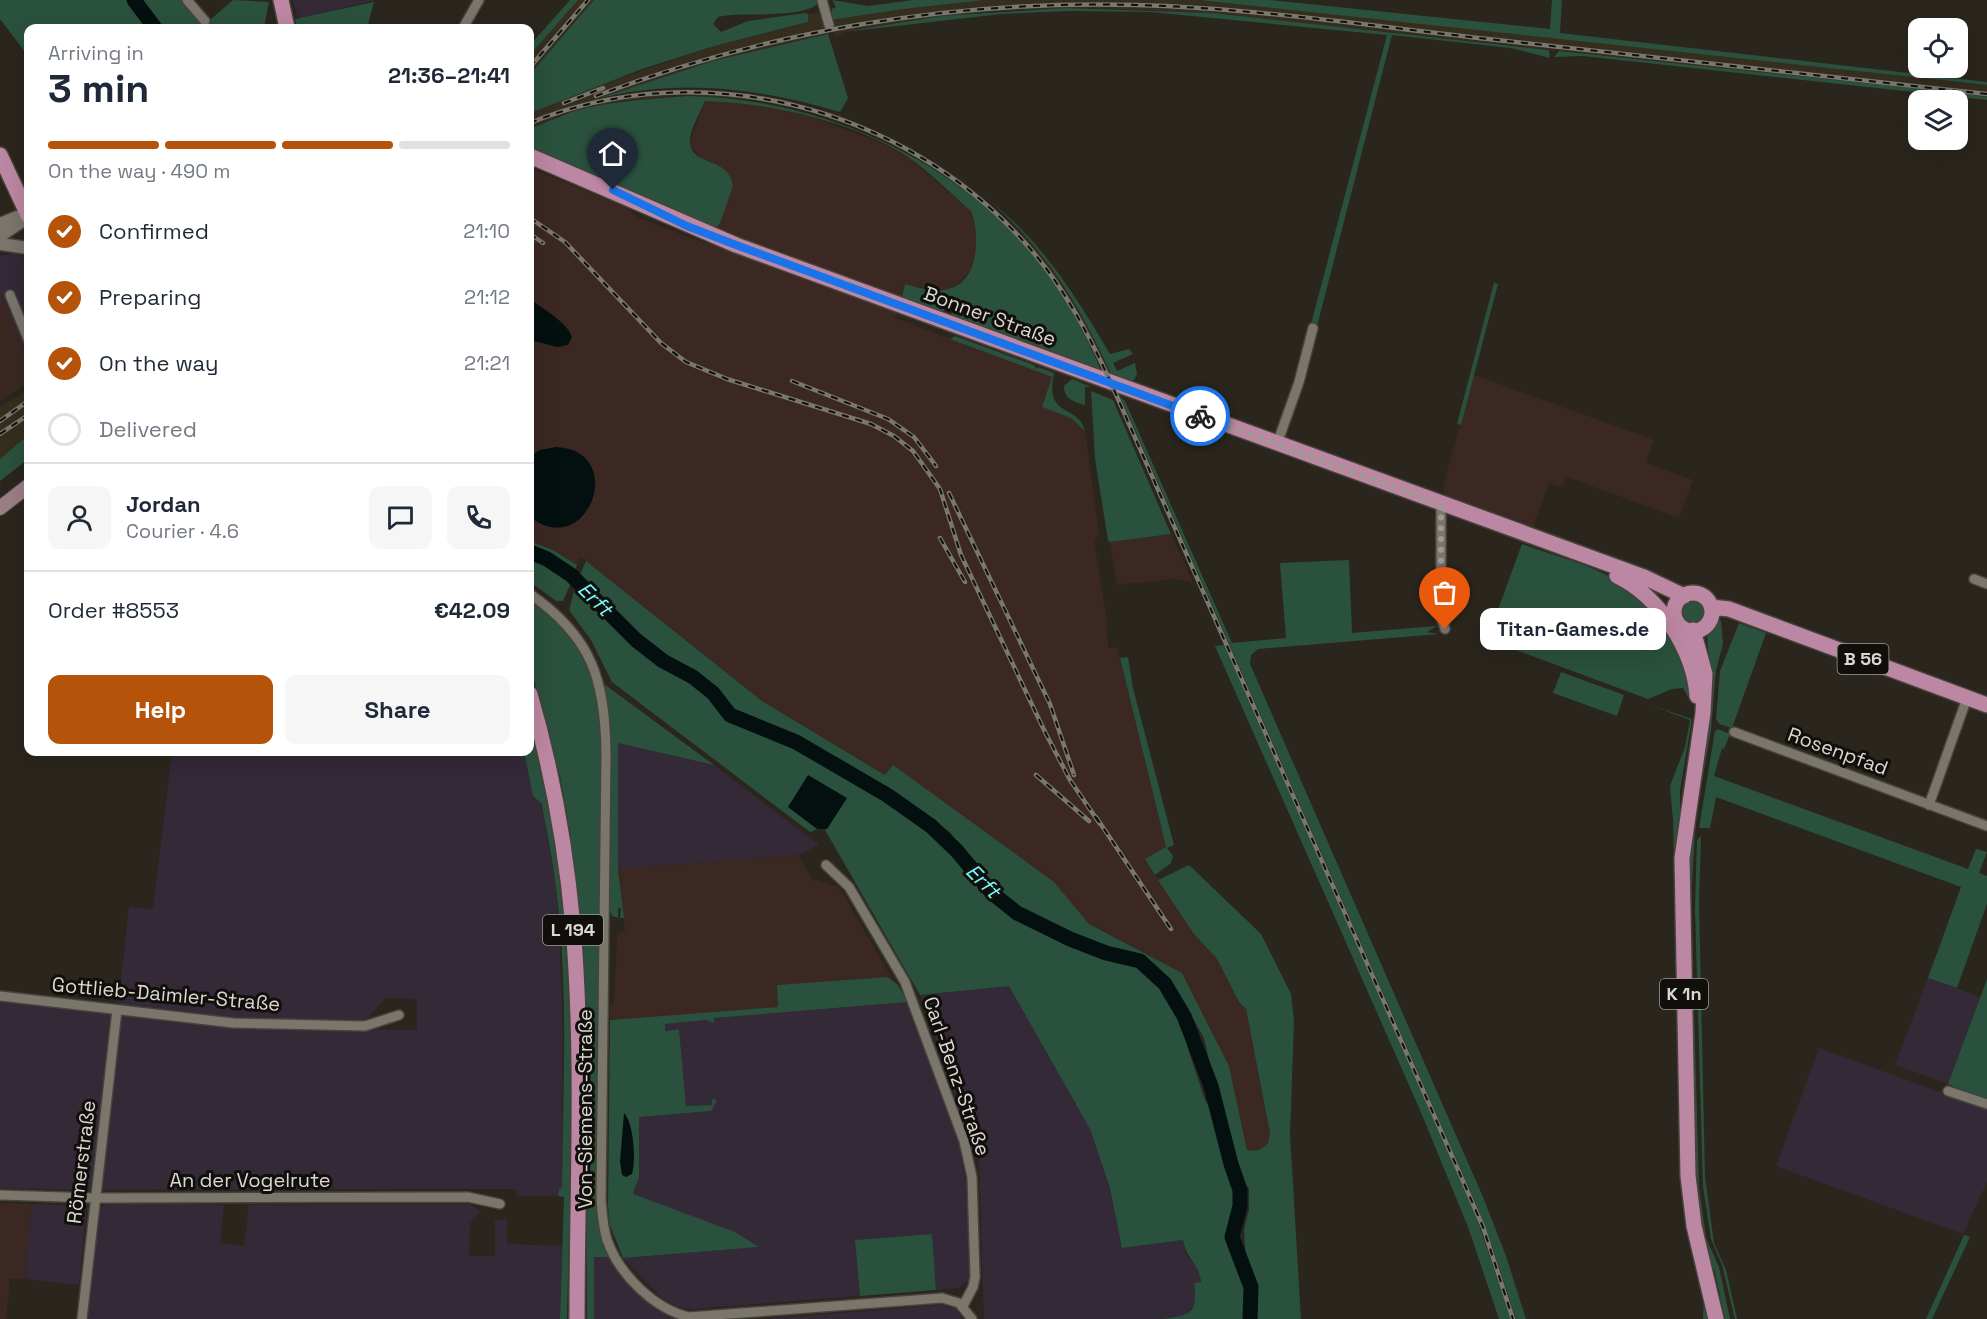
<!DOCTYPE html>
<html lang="en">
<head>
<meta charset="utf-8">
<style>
	:root { --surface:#fff; --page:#f6f6f7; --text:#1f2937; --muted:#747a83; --line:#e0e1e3; --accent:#b45309 }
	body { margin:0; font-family:"Space Grotesk",sans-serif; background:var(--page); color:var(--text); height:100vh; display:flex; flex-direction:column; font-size:22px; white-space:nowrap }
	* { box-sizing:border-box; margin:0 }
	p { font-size:20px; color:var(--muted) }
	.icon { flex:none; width:33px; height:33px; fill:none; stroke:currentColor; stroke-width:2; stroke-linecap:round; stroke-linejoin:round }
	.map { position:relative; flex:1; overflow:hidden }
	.details { position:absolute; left:24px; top:24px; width:510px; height:732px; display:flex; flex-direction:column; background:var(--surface); border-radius:12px; box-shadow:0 6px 24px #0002 }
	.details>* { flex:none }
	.tools { position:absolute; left:1908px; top:18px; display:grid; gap:12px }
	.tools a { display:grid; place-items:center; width:60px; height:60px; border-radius:12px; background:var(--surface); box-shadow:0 6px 24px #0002; font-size:30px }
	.pin { position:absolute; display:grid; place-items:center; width:51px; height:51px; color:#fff; margin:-62px -26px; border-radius:50% 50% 50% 0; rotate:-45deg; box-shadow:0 0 6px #0007 }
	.pin .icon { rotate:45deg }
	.courier { position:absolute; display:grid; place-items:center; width:60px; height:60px; margin:-30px; border:4px solid #1a73e8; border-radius:50%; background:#fff; color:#222; box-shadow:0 2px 8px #0007 }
	.bubble { position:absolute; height:42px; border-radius:12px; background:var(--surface); box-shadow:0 6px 24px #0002; font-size:20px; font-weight:700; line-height:42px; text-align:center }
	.summary em { font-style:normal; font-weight:700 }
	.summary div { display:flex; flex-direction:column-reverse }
	.summary { display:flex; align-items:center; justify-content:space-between; height:102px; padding:0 24px }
	h1 { font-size:39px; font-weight:700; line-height:45px }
	.bar { display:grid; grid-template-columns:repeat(4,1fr); gap:9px 6px; align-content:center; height:72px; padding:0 24px }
	.bar i { height:8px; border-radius:4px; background:var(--line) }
	.bar .active { background:var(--accent) }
	.bar p { grid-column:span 4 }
	.line { display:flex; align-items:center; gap:15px; padding:0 24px; border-top:2px solid var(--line) }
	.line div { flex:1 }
	.round { display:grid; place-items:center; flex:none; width:63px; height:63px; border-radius:12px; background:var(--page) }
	ol { padding:0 24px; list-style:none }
	li { display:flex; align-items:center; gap:18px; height:66px }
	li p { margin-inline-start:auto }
	li .icon { padding:6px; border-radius:50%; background:var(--accent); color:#fff; stroke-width:4 }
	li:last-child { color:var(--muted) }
	li i { width:33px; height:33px; border:3px solid var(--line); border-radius:50% }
	.primary-button { display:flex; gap:12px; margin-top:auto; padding:12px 24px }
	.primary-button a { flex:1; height:69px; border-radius:12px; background:var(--accent); color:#fff; font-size:24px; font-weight:700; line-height:69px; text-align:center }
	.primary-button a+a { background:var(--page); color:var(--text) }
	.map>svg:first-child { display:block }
	.commercial { fill:#342937 }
	.industrial { fill:#3b2823 }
	.built { fill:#352e1f }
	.green { fill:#2a513d }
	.water { fill:#040f10 }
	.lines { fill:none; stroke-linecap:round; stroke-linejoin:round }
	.river { stroke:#040f10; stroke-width:15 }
	.minor-casing { stroke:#46433c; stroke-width:12 }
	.tertiary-casing { stroke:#46433c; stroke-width:15 }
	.secondary-casing { stroke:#46433c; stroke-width:16 }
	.primary-casing { stroke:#46433c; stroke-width:18 }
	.minor { stroke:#7b766c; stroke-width:9 }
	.tertiary { stroke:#7b766c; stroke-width:12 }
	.secondary { stroke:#9b7e87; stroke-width:14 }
	.primary { stroke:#bc87a2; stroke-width:15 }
	.rail-casing { stroke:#7a776f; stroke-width:4.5 }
	.rail { stroke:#110f0b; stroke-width:2; stroke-dasharray:7; stroke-linecap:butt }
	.done { stroke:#9d9a93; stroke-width:6; stroke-dasharray:0 10.8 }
	.route { stroke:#1a73e8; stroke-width:8 }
	.labels { text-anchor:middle; stroke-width:6; stroke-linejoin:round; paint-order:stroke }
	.shield { fill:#110f0b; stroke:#9e9c96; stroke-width:1.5 }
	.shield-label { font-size:18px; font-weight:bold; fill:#dbd8d2 }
	.street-label { font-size:20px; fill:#dbd8d2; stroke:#110f0b }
	.water-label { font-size:21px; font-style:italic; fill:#74fafe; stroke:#110f0b }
</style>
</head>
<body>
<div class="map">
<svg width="1987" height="1319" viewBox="0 0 1987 1319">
	<rect width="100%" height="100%" fill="#2a261d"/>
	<!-- commercial -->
	<path class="commercial" d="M293 0H375L298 19Z
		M14 253 28 258V360L0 291V256Z
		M618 743 714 765 819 845 798 855 618 869Z
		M172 752H524L533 796 542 804 555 882 559 923 563 1032 562 1189H559L558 1196H517L516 1189 88 1190 0 1188V1001L229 1028 417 1030V999L386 998 365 1021 251 1019 118 1006 129 907 153 909Z
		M1928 978 1980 997 1948 1084 1895 1065Z
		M1009 985 1090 1129 1110 1188 1122 1248 1183 1240 1185 1253 1200 1271 1201 1282 1194 1283 1196 1301 1186 1316 1163 1319H984L979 1160 920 995Z
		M908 1002 958 1138 967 1188 970 1273 967 1282 958 1288 936 1290 932 1234 855 1240 860 1296 692 1309 679 1307 662 1298 623 1258 759 1247 735 1232 633 1195 639 1177V1117L711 1111 712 1105 686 1106 679 1029 665 1031 664 1024 706 1020 714 1022 713 1018Z
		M1819 1048 1987 1109V1182L1963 1234 1776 1166Z
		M108 1202 224 1205 220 1243 244 1246 249 1205 470 1204 481 1212 470 1223 469 1256H495V1220L507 1219V1244L562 1246 560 1319H88L99 1210Z
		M32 1204 81 1206 86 1212 79 1285 24 1279Z
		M594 1257H610L628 1281 658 1308 681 1319H594Z
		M940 1305 956 1309 962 1319H765Z"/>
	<!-- industrial -->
	<path class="industrial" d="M705 101 739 102 809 116 880 142 908 157 971 211 977 238 976 253 971 269 959 283 949 289 935 290 905 284 895 318 1053 377 1042 407 1071 418 1085 431 1099 534 1094 540 1106 614 1108 648 1117 647 1166 848 1145 860 1194 934 1217 959 1239 1002 1246 1009 1270 1133 1268 1143 1260 1150 1247 1151 1229 1066 1182 973 1089 924 1054 882 886 775 762 701 586 561 580 557 577 565 553 550 530 541V168L621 205 641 219 710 245 733 186 711 161 702 159 691 146V138Z
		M0 291 28 360V383L0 401Z
		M1474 375 1654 440 1646 463 1693 480 1679 518 1567 477 1562 487 1549 483 1533 528 1447 497 1443 489 1448 467Z
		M1171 534 1194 585 1188 581 1173 579 1117 585 1110 542Z
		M798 855 812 879 839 887 893 980 887 977 777 985 778 1007 610 1020V1005L614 1004 617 941 618 933 625 932 619 869Z
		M0 1203 32 1204 24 1279H10L6 1319H0Z"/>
	<!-- built -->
	<path class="built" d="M578 0H594L530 74V55Z
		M985 0H1199L1244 4 1987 85V97L1212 13 1091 8 995 11 857 30 844 32 836 37 831 20 903 9Z
		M819 13 828 34 713 61 598 99 656 90 701 89 748 93 790 101 840 115 908 146 964 182 1038 249 1070 293 1105 356 1110 375 1103 372 1090 343 1062 294 1012 231 954 181 895 145 852 126 807 111 756 100 682 95 611 103 558 116 540 126 530 128V113L571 95 711 47 803 24 808 22 806 14Z
		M28 390V435L0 459V407Z
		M1113 393 1120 396 1128 413 1424 1086 1487 1231 1516 1319H1511L1482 1231 1462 1183Z"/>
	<!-- green -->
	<path class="green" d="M0 0H182L204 25 233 0 269 2 264 28H28V56L0 19Z
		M570 0H578L530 55V45Z
		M594 0H818L819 2C806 20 738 11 718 17L713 24 721 32 748 21 805 13 808 14V22L711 47 642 69 530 113V74Z
		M832 0 868 6 913 0H985L903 9 831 20 832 9 836 7Z
		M1199 0H1270L1550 29 1552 0H1562L1560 33 1987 82V85Z
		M374 2 367 28H297L295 19Z
		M1065 8 1212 13 1549 50 1550 58 1511 48 1392 35 1316 330 1310 328 1387 35 1150 12 1070 11 1001 14 844 32 941 16Z
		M828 34 848 98 840 112C760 88 680 78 597 99L713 61Z
		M1559 51 1960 93 1987 97V100L1583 56 1554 57Z
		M688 96C824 98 966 163 1048 273 1071 305 1086 337 1102 372L951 316 956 300 948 298 943 312 902 297 905 284C917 287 931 292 943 290 979 286 981 238 971 211 950 193 930 172 908 157 854 121 769 103 705 101 700 113 690 129 690 141 690 167 730 156 733 186L720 223 716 228 530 148V128C533 129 564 114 575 111 611 101 650 99 688 96Z
		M991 202C1043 243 1077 298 1110 354L1129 349 1133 354 1113 363 1117 371 1135 363 1137 374 1134 380 1129 381 1112 376C1080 306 1050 255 991 202Z
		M1494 283 1498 284 1461 425 1457 424Z
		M955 336 1034 365 1037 369 1038 367 1054 373C1044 419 1078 403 1085 431L1071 418 1042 407 1052 377 950 339Z
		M1072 379 1091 387H1085V405C1074 402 1064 399 1064 386Z
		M1091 391 1113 400 1171 534 1110 542 1108 540 1095 459Z
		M1120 396 1125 401 1232 643 1286 638 1280 563 1349 560 1352 633 1437 626 1427 632 1439 634 1258 649 1251 655 1250 664 1483 1197 1506 1256 1526 1319H1516L1493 1249 1476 1204Z
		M28 435V459L0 481V459Z
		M530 541 553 550 577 565 574 574 555 561 530 550Z
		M1522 544C1552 555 1586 563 1614 579 1656 605 1691 653 1692 704L1683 688 1672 689 1648 699 1492 641 1496 615Z
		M530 555 556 567 572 580 563 601H556L530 582Z
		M586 561 762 701 885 775 893 765 1054 882 1089 924 1182 973 1229 1066 1247 1150C1257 1152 1261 1150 1268 1143L1270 1133 1246 1009 1239 1002 1217 959 1194 934 1158 880 1189 865 1261 934 1291 994 1294 1021 1290 1134 1301 1319H1254V1290L1246 1266 1244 1230 1249 1209V1189L1233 1166 1204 1038 1184 1003 1165 978 1136 955 1106 949 1087 938 1061 932 1019 911 998 895 978 873 950 832 895 796 820 755 797 739 729 708 710 684 695 673 650 647 579 577Z
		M576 584 594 608 607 617 639 648 659 664 691 681 725 715 739 724 795 747 933 829 976 882 1013 914 1067 942 1140 965 1159 983 1183 1020 1188 1049 1205 1100 1212 1112 1224 1160 1238 1195 1226 1240 1237 1258 1247 1290 1244 1319H1163C1191 1315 1198 1313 1194 1283L1201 1282C1200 1265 1185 1257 1183 1240L1122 1248 1110 1188 1090 1129 1009 986 920 995 825 830 847 798 789 807 818 829 810 832 612 682 591 640 569 610Z
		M1678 612a15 15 0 1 1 30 0a15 15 0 1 1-30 0Z
		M530 599C577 633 594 667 601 724L596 1180 600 1229 610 1257H594V1319H587L586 1038 583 936 570 832 561 780 530 665Z
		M1721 620 1723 644 1716 670 1711 730 1696 816 1691 900 1699 1187 1706 1238 1719 1267 1730 1319H1725L1715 1272 1704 1249 1694 1192 1687 857 1710 675 1707 634 1711 625Z
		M1739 623 1766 633 1732 728 1719 724 1716 719 1720 671Z
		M1224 645 1475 1213 1511 1319H1499L1468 1227 1420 1110 1215 646Z
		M1128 657 1133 688 1174 845 1167 848 1173 856 1171 863 1155 875 1145 859 1166 847 1120 658Z
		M1561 672 1624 695 1617 716 1553 693Z
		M604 684 714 765 618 743V869L624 918H620L621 908H618V918L612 916 609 909 611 741Z
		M1653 706 1692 719 1680 791 1681 1104 1710 1315 1708 1319H1703L1704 1298 1687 1231 1681 1178 1673 820 1670 786 1685 747 1690 720Z
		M530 721C581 921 572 1115 567 1319H560L564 1197 558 1196 559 1189 562 1188C563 1087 569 982 555 881 552 855 546 829 542 804L533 796 524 752H530Z
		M1718 729 1730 734 1724 749 1722 748 1714 776 1968 869 1976 849 1987 852 1979 873 1987 876V904L1957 988 1928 978 1961 887 1716 797 1710 828H1699L1715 731Z
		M1701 836 1699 902 1705 1177 1714 1243 1726 1270 1737 1319H1735L1722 1265 1711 1239 1703 1186 1695 908 1697 840Z
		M887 977 897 984 908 1002 714 1018V1023L706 1020 665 1024V1031L679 1029 686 1106 712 1105V1099L717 1100 711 1111 639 1117V1177L633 1194 735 1232 759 1247 623 1258 610 1225 608 1207 610 1020 778 1007 777 985Z
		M1987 979V1099L1948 1084Z
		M932 1234 936 1290 860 1296 855 1240Z
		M1964 1235 1970 1237 1932 1319H1926Z"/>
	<!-- water -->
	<path class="water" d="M530 299C543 309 567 322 572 337L568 345 557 347 530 340Z
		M556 447C629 450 588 562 530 517V456L540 450Z
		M808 775 847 798 827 829H817L788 807Z
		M624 1113C634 1124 636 1160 632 1174L626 1177 622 1175 620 1162Z"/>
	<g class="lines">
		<!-- river -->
		<path class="river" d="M134 0 155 28
			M530 552 547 559 571 575 636 640 663 661 693 677 713 693 730 715 796 742 887 795 931 826 957 851 992 893 1017 913 1070 939 1106 953 1140 961 1165 984 1184 1016 1211 1086 1231 1164 1240 1190V1206L1232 1237 1251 1287 1250 1319"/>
		<!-- minor casing -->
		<g class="minor-casing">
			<path id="minor" d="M187 0 205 21
				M822 0 829 25
				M463 28 479 0
				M10 295 28 339
				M1277 444 1299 382 1313 328
				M1441 504V617L1445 629
				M1974 579 1987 584
				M530 594C592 637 605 680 606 753L601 1199C602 1213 603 1227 607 1240 619 1274 654 1309 689 1317L942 1298 959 1303 972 1319
				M1734 732 1987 826
				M1929 805 1967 698
				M826 865 849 887 905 982 964 1141 972 1177 975 1277 973 1287 963 1306
				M0 996 233 1023 365 1026 399 1015
				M1948 1091 1987 1104
				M0 1195 95 1198 468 1197 500 1204
				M82 1319 117 1010"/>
		</g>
		<!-- tertiary casing -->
		<g class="tertiary-casing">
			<path id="tertiary" d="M0 224 17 217H28
				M0 236 28 217
				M0 244 28 248"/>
		</g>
		<!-- secondary casing -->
		<g class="secondary-casing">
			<path id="secondary" d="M0 508 28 486"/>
		</g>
		<!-- primary casing -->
		<g class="primary-casing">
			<path id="primary" d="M281 0 287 28
				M0 155 28 215
				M530 156 736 245 1644 577 1684 596
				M1617 576C1659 596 1694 650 1697 696
				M1674 612a19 19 0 1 1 38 0a19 19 0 1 1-38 0Z
				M1711 607 1729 609 1987 705
				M1693 630 1705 674 1703 713 1682 858 1688 1176 1694 1226 1716 1319
				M530 694C552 770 566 848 573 927 584 1057 577 1189 577 1319"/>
		</g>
		<!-- minor -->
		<use href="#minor" class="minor"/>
		<!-- tertiary -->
		<use href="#tertiary" class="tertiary"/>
		<!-- secondary -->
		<use href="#secondary" class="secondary"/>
		<!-- primary -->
		<use href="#primary" class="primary"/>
		<!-- rail casing -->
		<g class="rail-casing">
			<path id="rail" d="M530 67 588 0
				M596 96C768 31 952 0 1136 5 1254 8 1371 26 1488 39 1654 57 1821 76 1987 94
				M564 103 603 88
				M530 123C701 53 904 107 1026 244 1063 285 1088 333 1111 383L1460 1174 1483 1227 1513 1319
				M530 218 565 242 661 343 686 362 727 379 871 424 894 436 913 451 940 489 961 555 1045 732 1070 780 1100 824
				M530 234 543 243
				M792 381 888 419 914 437 936 466
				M0 421 28 401
				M0 434 28 415
				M949 493 1050 704 1074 775
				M940 538 965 582
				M1036 775 1089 821
				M1096 817 1171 929"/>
		</g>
		<!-- rail -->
		<use href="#rail" class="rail"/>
	</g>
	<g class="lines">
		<!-- done -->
		<path class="done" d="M1200 416 1441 504V616L1445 629"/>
		<!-- route -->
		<path class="route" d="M613 190 687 226 736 245 1200 416"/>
	</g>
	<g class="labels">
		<!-- shield labels -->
		<g class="shield">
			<rect x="1837.5" y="644" width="51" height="30" rx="4.5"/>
			<rect x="543" y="915" width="60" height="30" rx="4.5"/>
			<rect x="1660" y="979" width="48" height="30" rx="4.5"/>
		</g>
		<g class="shield-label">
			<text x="1863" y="665">B 56</text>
			<text x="573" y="936">L 194</text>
			<text x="1684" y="1000">K 1n</text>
		</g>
		<!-- street labels -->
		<g class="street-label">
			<text transform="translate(990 316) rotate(20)" y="7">Bonner Straße</text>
			<text transform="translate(1838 751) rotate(20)" y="7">Rosenpfad</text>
			<text transform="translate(166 994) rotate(5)" y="7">Gottlieb-Daimler-Straße</text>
			<text transform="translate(957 1076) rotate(71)" y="7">Carl-Benz-Straße</text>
			<text transform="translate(585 1109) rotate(-90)" y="7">Von-Siemens-Straße</text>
			<text transform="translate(81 1162) rotate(-83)" y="7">Römerstraße</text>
			<text x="250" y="1187">An der Vogelrute</text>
		</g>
		<!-- water labels -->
		<g class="water-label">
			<text transform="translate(595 599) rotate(45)" y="7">Erft</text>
			<text transform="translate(983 881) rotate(45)" y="7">Erft</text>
		</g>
	</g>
</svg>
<div class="tools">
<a><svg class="icon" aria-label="locate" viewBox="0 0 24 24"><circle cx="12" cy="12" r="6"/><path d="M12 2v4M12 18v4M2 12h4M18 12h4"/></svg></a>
<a><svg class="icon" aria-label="layers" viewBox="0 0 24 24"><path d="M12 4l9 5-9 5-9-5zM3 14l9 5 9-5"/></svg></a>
</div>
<div class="pin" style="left:1445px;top:629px;background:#ea580c"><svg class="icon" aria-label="bag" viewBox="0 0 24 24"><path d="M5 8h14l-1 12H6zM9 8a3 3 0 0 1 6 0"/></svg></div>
<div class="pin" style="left:613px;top:190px;background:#1f2937"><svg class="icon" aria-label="home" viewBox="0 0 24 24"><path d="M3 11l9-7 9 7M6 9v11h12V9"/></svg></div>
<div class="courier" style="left:1200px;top:416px"><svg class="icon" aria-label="bike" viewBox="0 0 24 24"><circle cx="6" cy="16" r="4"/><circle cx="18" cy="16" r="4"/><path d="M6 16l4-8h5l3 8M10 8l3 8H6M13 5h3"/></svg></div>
<div class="bubble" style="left:1480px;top:608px;width:186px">Titan-Games.de</div>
<section class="details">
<div class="summary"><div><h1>3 min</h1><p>Arriving in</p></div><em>21:36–21:41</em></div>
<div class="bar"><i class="active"></i><i class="active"></i><i class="active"></i><i></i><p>On the way · 490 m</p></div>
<ol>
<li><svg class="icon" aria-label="check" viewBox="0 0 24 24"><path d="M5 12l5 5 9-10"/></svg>Confirmed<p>21:10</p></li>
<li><svg class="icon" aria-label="check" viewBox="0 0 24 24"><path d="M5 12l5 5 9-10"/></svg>Preparing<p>21:12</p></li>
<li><svg class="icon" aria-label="check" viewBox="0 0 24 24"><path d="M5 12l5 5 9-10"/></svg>On the way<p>21:21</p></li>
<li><i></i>Delivered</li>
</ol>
<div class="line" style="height:108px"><a class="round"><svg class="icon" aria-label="person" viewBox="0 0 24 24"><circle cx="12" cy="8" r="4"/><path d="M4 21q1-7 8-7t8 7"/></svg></a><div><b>Jordan</b><p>Courier · 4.6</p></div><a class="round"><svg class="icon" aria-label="chat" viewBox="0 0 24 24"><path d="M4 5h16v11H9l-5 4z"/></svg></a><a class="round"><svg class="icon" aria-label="phone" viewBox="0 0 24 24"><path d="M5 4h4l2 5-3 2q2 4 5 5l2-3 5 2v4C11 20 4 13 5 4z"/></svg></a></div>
<div class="line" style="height:78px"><div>Order #8553</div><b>€42.09</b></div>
<div class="primary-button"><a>Help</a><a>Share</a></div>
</section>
</div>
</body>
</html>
